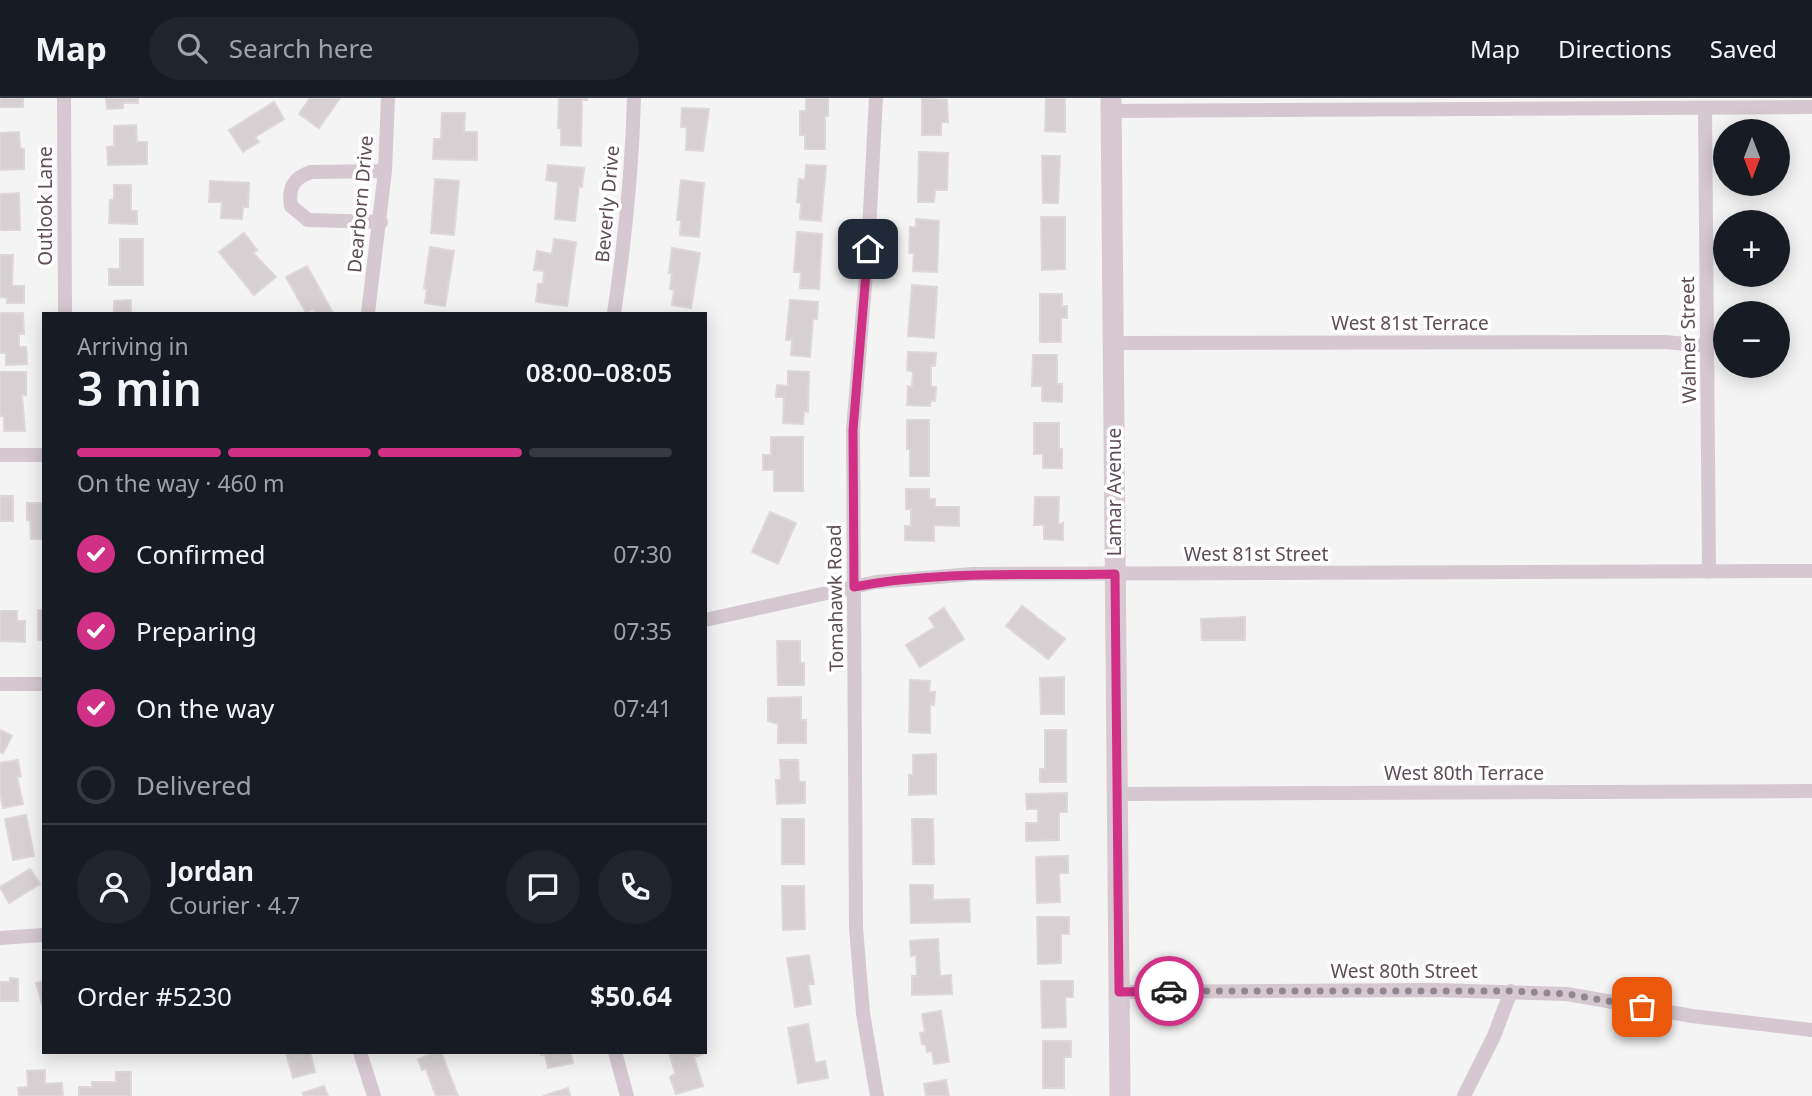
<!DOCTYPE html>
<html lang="en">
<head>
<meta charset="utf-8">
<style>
	:root { --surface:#171b24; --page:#20242c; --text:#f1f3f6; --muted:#9ea1a6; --line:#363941; --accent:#d03186 }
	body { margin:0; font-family:"Noto Sans",sans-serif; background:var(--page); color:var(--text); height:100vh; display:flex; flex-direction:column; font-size:26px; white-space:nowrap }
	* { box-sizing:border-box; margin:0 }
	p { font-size:23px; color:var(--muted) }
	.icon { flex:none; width:38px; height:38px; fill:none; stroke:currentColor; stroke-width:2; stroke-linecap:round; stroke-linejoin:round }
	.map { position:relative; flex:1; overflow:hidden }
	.panel { position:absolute; left:42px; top:214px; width:665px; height:742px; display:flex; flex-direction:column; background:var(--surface); border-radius:0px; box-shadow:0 4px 18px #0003 }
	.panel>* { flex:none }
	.needle { width:46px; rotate:180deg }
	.tools { position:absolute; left:1713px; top:21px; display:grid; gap:14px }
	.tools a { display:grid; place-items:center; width:77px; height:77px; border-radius:50%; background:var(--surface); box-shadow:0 4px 18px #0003; font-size:35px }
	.pin { position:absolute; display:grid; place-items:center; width:60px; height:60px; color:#fff; margin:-30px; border-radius:14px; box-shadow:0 4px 10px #0006 }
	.courier { position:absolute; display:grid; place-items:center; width:70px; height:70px; margin:-35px; border:5px solid #d03186; border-radius:50%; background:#fff; color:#222; box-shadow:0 2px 9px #0007 }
	.head em { font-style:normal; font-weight:600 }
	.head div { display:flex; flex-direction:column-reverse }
	.head { display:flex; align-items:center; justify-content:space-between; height:119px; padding:0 35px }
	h1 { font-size:46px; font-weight:600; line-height:52px }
	.bar { display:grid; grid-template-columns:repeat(4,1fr); gap:10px 7px; align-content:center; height:84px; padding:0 35px }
	.bar i { height:9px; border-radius:5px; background:var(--line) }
	.bar .current { background:var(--accent) }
	.bar p { grid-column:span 4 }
	.line { display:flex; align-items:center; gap:18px; padding:0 35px; border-top:2px solid var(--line) }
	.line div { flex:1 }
	.round { display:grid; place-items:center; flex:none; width:74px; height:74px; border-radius:37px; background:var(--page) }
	ol { padding:0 35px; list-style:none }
	li { display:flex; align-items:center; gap:21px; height:77px }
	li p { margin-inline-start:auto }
	li .icon { padding:7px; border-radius:50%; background:var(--accent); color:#fff; stroke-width:4 }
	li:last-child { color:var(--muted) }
	li i { width:38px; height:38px; border:4px solid var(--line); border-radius:50% }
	header { display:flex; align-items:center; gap:42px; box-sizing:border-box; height:98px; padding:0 35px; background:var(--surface); border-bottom:2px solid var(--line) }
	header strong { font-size:33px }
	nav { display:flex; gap:38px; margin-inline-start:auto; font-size:24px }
	.search { width:490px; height:63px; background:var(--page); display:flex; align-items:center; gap:18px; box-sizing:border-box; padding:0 24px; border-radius:38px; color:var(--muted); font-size:26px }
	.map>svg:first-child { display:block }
	.building { fill:#d6d0d2; stroke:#ddd7da; stroke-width:2 }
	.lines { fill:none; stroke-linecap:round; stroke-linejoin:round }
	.street { stroke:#d5c8d0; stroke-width:14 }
	.secondary { stroke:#d8c8d1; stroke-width:21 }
	.done { stroke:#92878e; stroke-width:7; stroke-dasharray:0 12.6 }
	.route { stroke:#d03186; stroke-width:9 }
	.labels { text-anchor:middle; stroke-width:7; stroke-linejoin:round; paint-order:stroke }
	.street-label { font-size:19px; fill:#5e4c57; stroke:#fff }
</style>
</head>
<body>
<header>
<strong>Map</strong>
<div class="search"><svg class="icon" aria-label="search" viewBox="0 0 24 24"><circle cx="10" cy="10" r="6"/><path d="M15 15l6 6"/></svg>Search here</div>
<nav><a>Map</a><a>Directions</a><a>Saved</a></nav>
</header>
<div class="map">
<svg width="1812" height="998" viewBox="0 0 1812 998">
	<rect width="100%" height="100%" fill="#f3f4f3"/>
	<!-- building -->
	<path class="building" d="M0 0H23V9H0Z
		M106 0H138V5H123V10L107 11Z
		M310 0H340L319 30 299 16Z
		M559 0H587V2H582L581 48 561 47V30H558Z
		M806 0H828V18H825V51H805V37H800V13H806Z
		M922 0 947 2 948 24H941V37H922Z
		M1046 0H1065V34L1045 33Z
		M274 4 284 21 255 39 259 44 243 54 229 32Z
		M682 10 709 11 703 53 686 52 687 29H681Z
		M442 15H465L464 34H477V62L433 61 434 41H441Z
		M136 27 137 44H147V66L108 67 107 49 114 48V28Z
		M19 34 20 50 24 51V71L0 72V35Z
		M919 54 948 55 947 92H935L934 104H918Z
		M1042 58H1060L1058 105H1043Z
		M548 67 584 70 582 89 579 88 575 123 555 121 558 84 546 82Z
		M806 67 826 68 821 123 800 121 801 105 797 104 799 81 805 82Z
		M435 81 459 83 454 137 431 135Z
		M681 82 704 85 699 139 680 137 681 122H677Z
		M210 83 249 85 248 109H243L242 121 221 120 222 104H209Z
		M114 87H131V113H137V126L109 125 110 102H114Z
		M19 95 20 132H0V96Z
		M1041 119H1065V171L1042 172Z
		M916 121 939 123 937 174 913 173 914 155H909L910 129H916Z
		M797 134 822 136 819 191 800 190 801 174H794Z
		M244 135 257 152 253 155 276 179 254 197 219 154Z
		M120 141H143V187H109V171H120Z
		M554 141 576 144 567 208 536 204 538 186H543L544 173 534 172 537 153 552 156Z
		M430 149 454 153 445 208 425 205 427 191 424 190Z
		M672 150 700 155 691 210 672 207 674 192 670 191 672 175H669Z
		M0 157H13L12 188H24V205H7V200L0 199Z
		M307 168 333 215H316L313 211 306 215 286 179Z
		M912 187 937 189 934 240 908 238Z
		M1040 196H1062V208H1067V220H1061V244H1040Z
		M131 202V215H114V203Z
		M790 202 818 204 817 221H813L810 259 791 257 792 242H786Z
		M0 215H23L24 236H19V249H26L27 266 6 267V255H0Z
		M908 254 936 255 935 268H931V289H936L935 303H931L930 308 907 307 908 288 912 289 913 274 907 272Z
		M1033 257H1057V286H1062V304L1042 303V288H1032Z
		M788 273 809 274 808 314 804 313 803 326 783 325 784 299H776L777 287 788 288Z
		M0 274H26V297H22L25 333H4V318H0Z
		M907 322H929V378H910V351H907Z
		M1034 325H1059V351H1062V370H1043V356H1034Z
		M771 339H803V393H774V372H763V357H771Z
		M906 391H929V401H935V409H959V428L934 427V443L905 442V428H911V411H906Z
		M0 398H13V423H0Z
		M1035 399H1059L1058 427 1063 425V442L1044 441V427H1034Z
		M27 405H44V441H31L30 422H27Z
		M770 414 796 425 778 466 752 454Z
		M1022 508 1065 541 1048 561 1006 528Z
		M944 510 964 541 920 569 906 547 935 529 929 520Z
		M38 512H44V542H38Z
		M0 513H17V523H25V544L0 543Z
		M1245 519V542H1202L1201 521Z
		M777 543H800V565H804V587H778Z
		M1064 579V616H1041L1040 580Z
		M910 582 930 583 929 594H935L934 607 930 606V635L909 634Z
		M801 599V622H806V645H778V626L768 623V600Z
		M0 632 12 638 3 655 0 654Z
		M1045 632H1066V684H1040V671H1045Z
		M936 656V696L909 697V677H913V657Z
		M18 662 21 678 17 679 23 706 3 710 0 695V665Z
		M780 662H798L799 684H805V705L777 706 776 682H781Z
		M1067 695V714H1059V742L1026 743V725H1038V711H1027L1026 696Z
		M26 717 34 758 13 762 5 721Z
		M782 721H804V766H782Z
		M912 721H933L934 766H913Z
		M1068 758V775H1059L1060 804 1037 805 1036 759Z
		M30 771 40 786 9 805 0 789Z
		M910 787H933V802L969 801 970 824 911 825Z
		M782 788H804L805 831 783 832Z
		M1037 819H1069V836H1061V865L1038 866Z
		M938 841 940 878 951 877 952 896 912 897V878H917L916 857 911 858 910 843Z
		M809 857 814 886H808L811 906 795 909 787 860Z
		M10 880 18 881V903H0V884H10Z
		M44 883V905L42 906 36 885Z
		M1041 883H1073V899H1065L1066 929 1042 930Z
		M941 913 949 964 934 966 932 953 927 954 926 947 922 946 920 935 925 934 922 916Z
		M808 926 815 965 825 963 828 980 798 985 788 930Z
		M1043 943H1071V959H1064V990H1043Z
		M705 952 706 955 694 959 703 988 676 996 670 979 675 975 669 954Z
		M286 954H310L315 974 293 980Z
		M438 954H441L458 998H436L426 971 422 972 418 961Z
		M540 954H570L573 965 548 970 545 956 541 957Z
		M45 972V986L62 985 63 998H19L18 990 28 989 27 973Z
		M116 974H131V998H79V989H92V984H116Z
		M946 982 949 998H926L924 986Z
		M324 988 328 998H304L303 995Z
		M568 990 570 998H543Z"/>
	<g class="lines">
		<!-- street -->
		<path class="street" d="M64 0 65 215
			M876 0 868 151 853 332 856 830 863 915 877 998
			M1705 10 1709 474
			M1111 13 1812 9
			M381 124 308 122 291 108C288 90 293 80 311 74L385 73
			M368 215 385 73 388 0
			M614 215C625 143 632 73 634 0
			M1113 245 1665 244 1707 248
			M0 357H44
			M705 522 876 484 973 476 1812 473
			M0 586H44
			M1117 696 1812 693
			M0 840 44 837
			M1119 894 1435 892 1567 896 1692 918 1812 932
			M360 954 374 998
			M615 954 627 998
			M1464 998 1494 938 1511 893"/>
		<!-- secondary -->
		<path class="secondary" d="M1111 0 1120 998"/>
	</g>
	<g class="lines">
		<!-- done -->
		<path class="done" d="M1169 893H1511L1567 896 1642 909"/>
		<!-- route -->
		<path class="route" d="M868 151 853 332 854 489C940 472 1028 478 1115 476L1119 894 1169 893"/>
	</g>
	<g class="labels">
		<!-- street labels -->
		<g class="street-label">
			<text transform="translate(360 106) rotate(-85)" y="7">Dearborn Drive</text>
			<text transform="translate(607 106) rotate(-85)" y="7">Beverly Drive</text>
			<text transform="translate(45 108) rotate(-90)" y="7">Outlook Lane</text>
			<text x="1410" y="232">West 81st Terrace</text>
			<text transform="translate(1688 242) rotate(-91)" y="7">Walmer Street</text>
			<text transform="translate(1114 394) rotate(-90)" y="7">Lamar Avenue</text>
			<text x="1256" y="463">West 81st Street</text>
			<text transform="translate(835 500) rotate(-91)" y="7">Tomahawk Road</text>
			<text x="1464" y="682">West 80th Terrace</text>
			<text x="1404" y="880">West 80th Street</text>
		</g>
	</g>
</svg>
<div class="tools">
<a><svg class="needle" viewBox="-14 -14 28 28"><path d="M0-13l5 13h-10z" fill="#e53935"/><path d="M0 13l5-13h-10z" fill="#9ea1a6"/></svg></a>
<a>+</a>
<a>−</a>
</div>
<div class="pin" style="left:1642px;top:909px;background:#ea580c"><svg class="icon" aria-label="bag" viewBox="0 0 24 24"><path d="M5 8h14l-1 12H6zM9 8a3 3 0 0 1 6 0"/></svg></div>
<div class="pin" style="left:868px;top:151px;background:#1f2937"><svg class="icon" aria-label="home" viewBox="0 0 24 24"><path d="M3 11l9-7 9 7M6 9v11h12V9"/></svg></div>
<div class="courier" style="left:1169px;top:893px"><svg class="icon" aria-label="car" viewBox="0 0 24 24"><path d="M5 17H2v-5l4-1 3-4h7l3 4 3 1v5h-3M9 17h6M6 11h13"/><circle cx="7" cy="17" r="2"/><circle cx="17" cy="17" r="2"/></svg></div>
<section class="panel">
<div class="head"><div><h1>3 min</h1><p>Arriving in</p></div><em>08:00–08:05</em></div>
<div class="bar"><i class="current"></i><i class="current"></i><i class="current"></i><i></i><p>On the way · 460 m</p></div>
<ol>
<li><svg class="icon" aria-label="check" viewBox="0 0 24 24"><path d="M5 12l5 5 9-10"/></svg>Confirmed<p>07:30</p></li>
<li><svg class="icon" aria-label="check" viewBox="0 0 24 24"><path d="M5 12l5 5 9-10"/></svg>Preparing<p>07:35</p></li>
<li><svg class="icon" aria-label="check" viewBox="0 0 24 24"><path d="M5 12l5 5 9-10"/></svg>On the way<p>07:41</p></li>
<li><i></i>Delivered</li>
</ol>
<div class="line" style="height:126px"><a class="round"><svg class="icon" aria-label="person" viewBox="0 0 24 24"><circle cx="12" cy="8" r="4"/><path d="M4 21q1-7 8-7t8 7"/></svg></a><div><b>Jordan</b><p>Courier · 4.7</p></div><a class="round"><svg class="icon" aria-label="chat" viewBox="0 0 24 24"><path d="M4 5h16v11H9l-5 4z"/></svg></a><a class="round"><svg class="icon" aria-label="phone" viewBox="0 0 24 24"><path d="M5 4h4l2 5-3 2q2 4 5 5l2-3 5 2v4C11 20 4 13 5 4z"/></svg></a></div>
<div class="line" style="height:91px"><div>Order #5230</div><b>$50.64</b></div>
</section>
</div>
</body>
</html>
